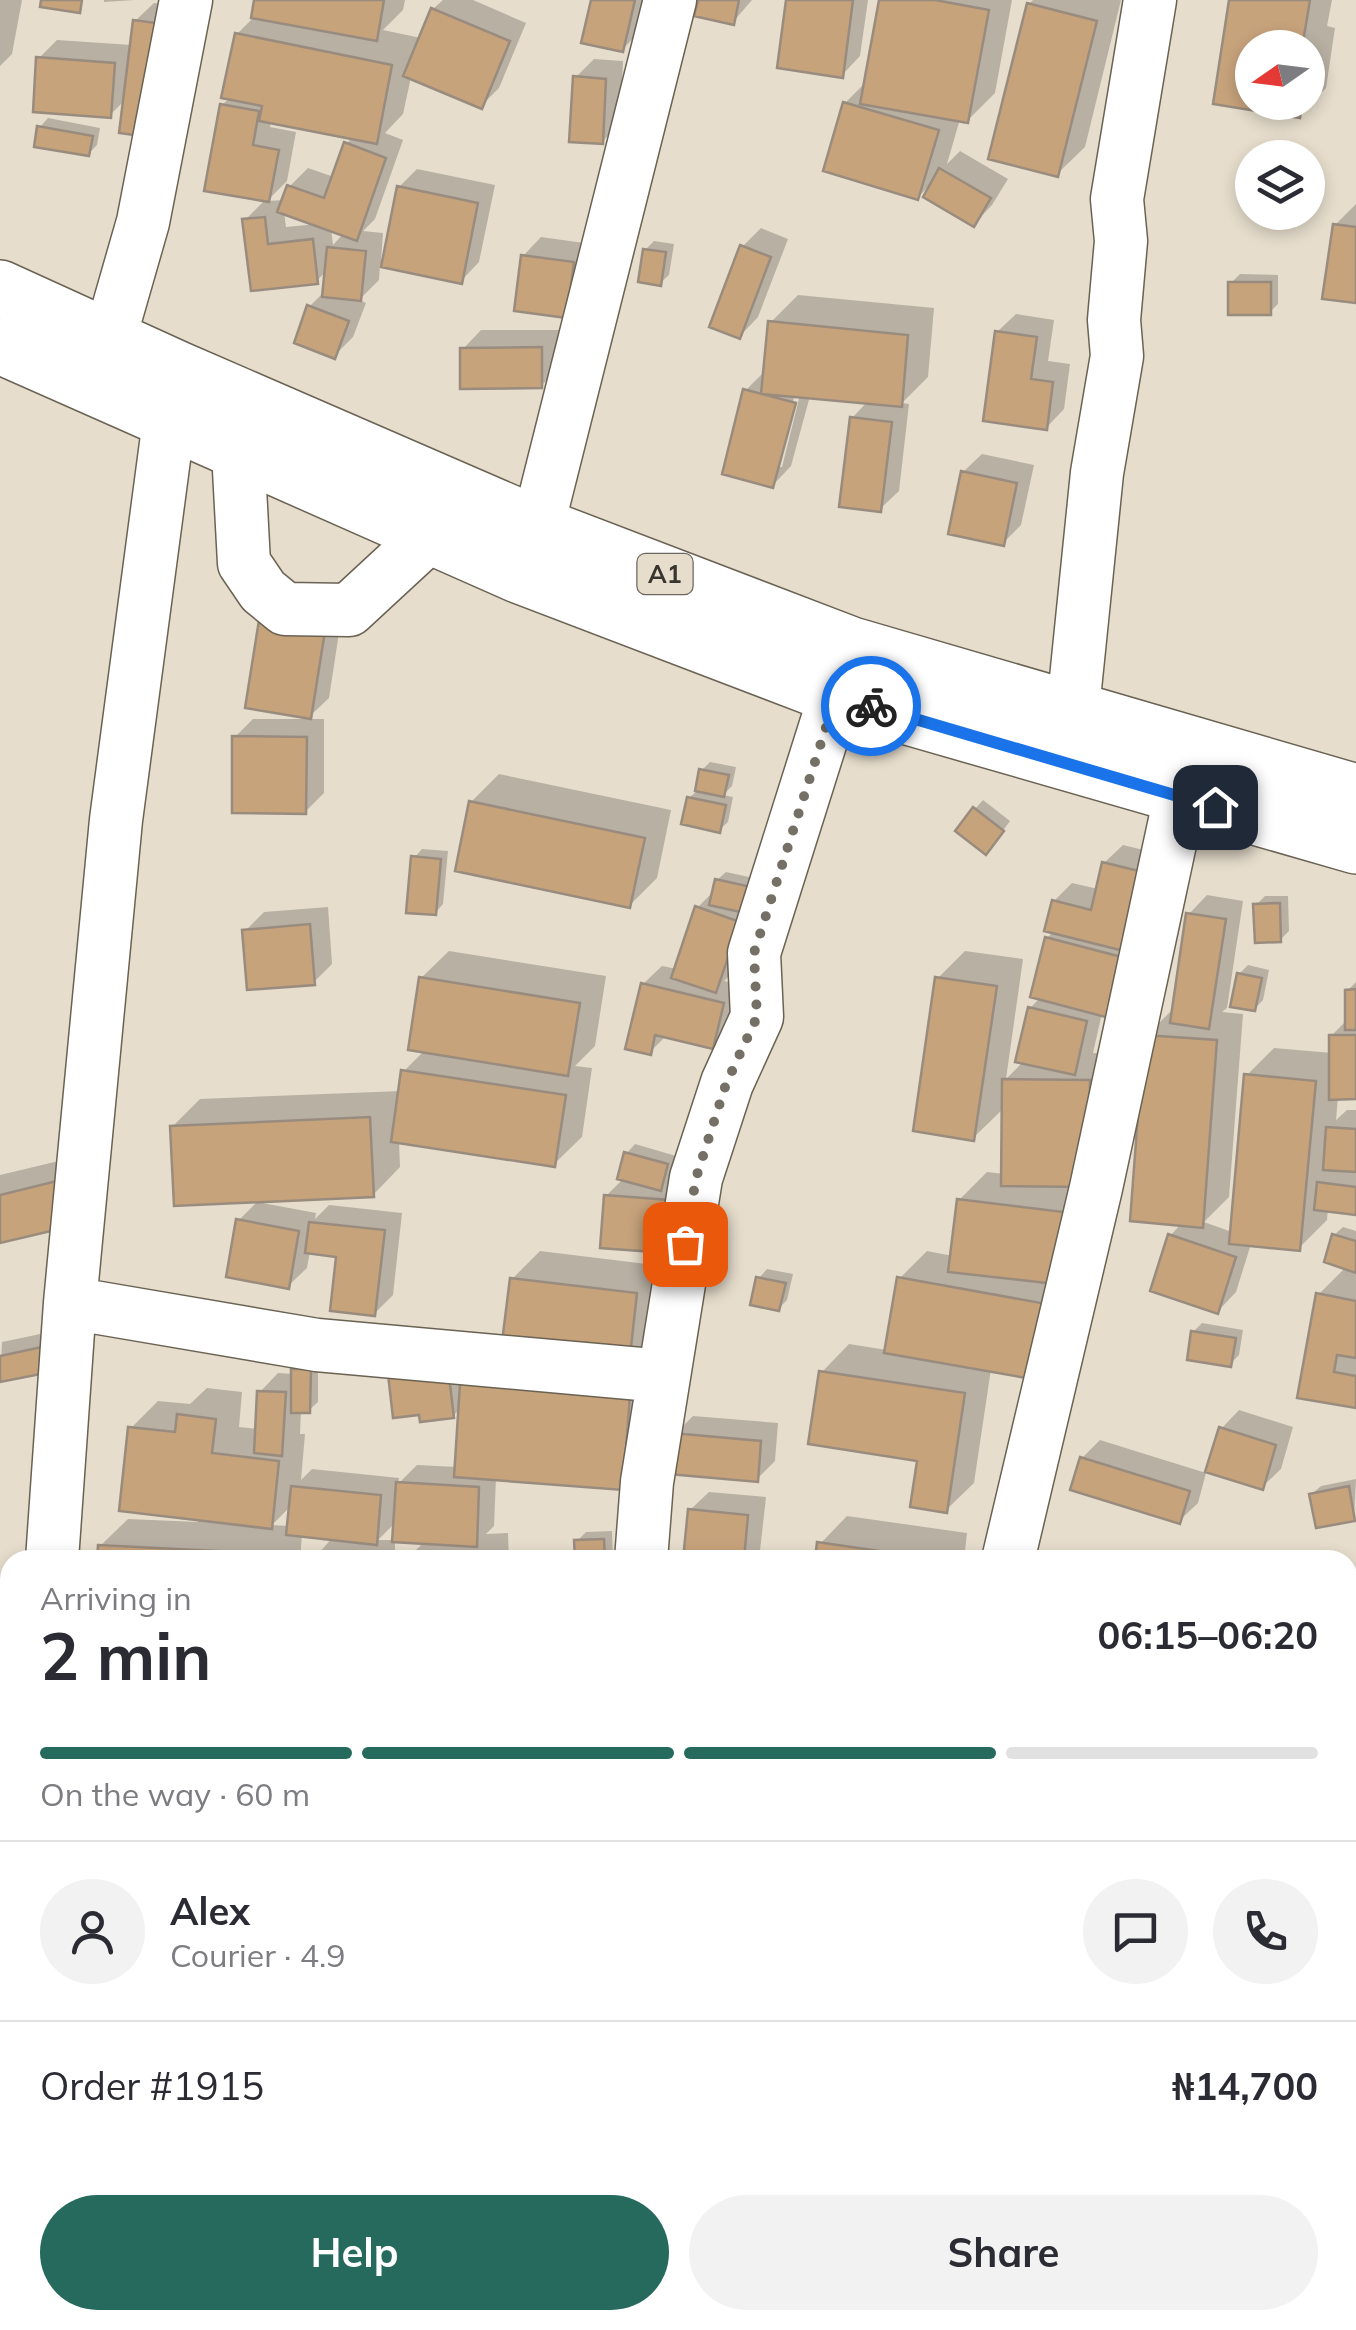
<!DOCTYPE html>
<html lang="en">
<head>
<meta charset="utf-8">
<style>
	:root { --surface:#fff; --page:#f2f2f3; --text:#2b2b33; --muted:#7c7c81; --line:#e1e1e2; --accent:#256a5d }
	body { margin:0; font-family:Mulish,sans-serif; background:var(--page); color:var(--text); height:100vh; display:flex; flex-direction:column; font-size:38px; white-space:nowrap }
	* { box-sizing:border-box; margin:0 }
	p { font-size:32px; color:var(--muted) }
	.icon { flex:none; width:55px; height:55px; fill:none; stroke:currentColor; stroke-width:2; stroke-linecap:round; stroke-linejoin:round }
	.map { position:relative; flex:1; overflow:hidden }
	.sheet { position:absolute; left:0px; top:1550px; width:1358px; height:780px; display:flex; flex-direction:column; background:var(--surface); border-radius:30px 30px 0 0; box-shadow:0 5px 15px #0003 }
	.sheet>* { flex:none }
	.needle { width:65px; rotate:256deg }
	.controls { position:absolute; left:1235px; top:30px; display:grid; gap:20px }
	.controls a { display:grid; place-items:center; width:90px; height:90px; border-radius:50%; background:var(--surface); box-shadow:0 5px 15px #0003; font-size:50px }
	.pin { position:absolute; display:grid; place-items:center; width:85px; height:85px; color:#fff; margin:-42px; border-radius:20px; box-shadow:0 5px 15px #0006 }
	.courier { position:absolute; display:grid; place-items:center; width:100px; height:100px; margin:-50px; border:8px solid #1a73e8; border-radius:50%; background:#fff; color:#222; box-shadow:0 2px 12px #0007 }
	.head em { font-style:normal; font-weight:700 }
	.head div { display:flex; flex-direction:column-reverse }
	.head { display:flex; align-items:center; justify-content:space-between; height:170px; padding:0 40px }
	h1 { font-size:65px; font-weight:700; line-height:75px }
	.bar { display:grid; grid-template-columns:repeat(4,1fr); gap:15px 10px; align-content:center; height:120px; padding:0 40px }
	.bar i { height:12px; border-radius:8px; background:var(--line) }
	.bar .active { background:var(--accent) }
	.bar p { grid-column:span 4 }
	.line { display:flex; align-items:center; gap:25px; padding:0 40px; border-top:2px solid var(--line) }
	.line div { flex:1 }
	.round { display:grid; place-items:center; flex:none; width:105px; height:105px; border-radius:52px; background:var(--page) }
	.action { display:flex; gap:20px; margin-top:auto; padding:20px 40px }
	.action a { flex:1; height:115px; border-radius:60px; background:var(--accent); color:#fff; font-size:40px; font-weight:700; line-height:115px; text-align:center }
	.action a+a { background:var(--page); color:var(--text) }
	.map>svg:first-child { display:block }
	.shadow { fill:#0003; fill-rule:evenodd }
	.building { fill:#c7a37c; stroke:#998c7e; stroke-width:2.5 }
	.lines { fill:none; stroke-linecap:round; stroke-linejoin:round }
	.minor-casing { stroke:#6a6253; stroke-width:55 }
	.highway-casing { stroke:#6a6253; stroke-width:58 }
	.minor { stroke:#fff; stroke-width:52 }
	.highway { stroke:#fff; stroke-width:55 }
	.done { stroke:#757065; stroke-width:10; stroke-dasharray:0 18 }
	.route { stroke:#1a73e8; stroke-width:12 }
	.labels { text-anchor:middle; stroke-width:9; stroke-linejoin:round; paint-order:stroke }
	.shield { fill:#e6ddcc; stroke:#6c675d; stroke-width:2.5 }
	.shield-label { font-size:25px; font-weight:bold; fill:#38352e }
</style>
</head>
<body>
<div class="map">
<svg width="1356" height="2330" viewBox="0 0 1356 2330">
	<rect width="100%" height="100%" fill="#e6ddcc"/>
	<!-- shadow -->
	<path class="shadow" d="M0 0H22L12 54 0 66Z
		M104 0H135L104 2Z
		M256 0H405L403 10 383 30 421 38 433 9 443 0H473L526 23 499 88 481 106 411 77 403 114 385 133 403 140 375 219 363 231 383 233 381 261H384L399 187 417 169 495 185 479 262 461 281 380 264 379 280 359 300 366 303 353 337 334 356 309 307 326 290 328 270 316 281 253 289 245 220 266 199 222 105 231 97 237 34 253 18ZM271 121 353 137 346 144 334 177 308 168 290 186 285 200 267 201 287 181 296 132 270 127ZM284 212 317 224 286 227ZM331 229 344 233 333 245Z
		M593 0H648L640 31 622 50Z
		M700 0H752L733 22Z
		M789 0H868L860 56 842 75Z
		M881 0H1012L995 93 967 121 960 119 947 164 960 151 1008 179 992 205 974 224 932 183 917 198 845 103 866 82Z
		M1033 0H1121L1085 147 1057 174 1029 4Z
		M1232 0H1332L1327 26 1335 28 1326 88 1299 115 1215 102ZM1252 48H1308V102H1252Z
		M154 3 173 5 125 100 110 115 39 58 57 40 132 45 135 21Z
		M594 59 623 61 620 123 602 142 575 78Z
		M48 118 100 128 97 145 88 154 40 127Z
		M1356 204V301L1335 225Z
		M761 228 788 239 758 317 740 336 742 247Z
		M541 237 591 244 584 297 523 256Z
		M654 241 674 244 669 275 660 283 645 250Z
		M1240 274 1278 275V304L1270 312 1231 283Z
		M798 295 934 308 928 377 902 403 909 404 899 491 880 509 852 418 868 401 810 396 791 466 773 485 746 390 764 372 771 322ZM796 390 801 391 782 467H776Z
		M1016 314 1054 320 1048 361 1070 364 1064 409 1046 428 997 332Z
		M481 330H559L560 367 541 386 463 349Z
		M982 454 1034 465 1021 525 1003 543 963 472Z
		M342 613 329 698 310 716 248 706Z
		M253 719H324V793L305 812 235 737Z
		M710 762 736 767 732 786 723 795 733 797 728 822 719 830 689 798 697 791 702 770Z
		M499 774 671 810 657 878 630 905 471 802Z
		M983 800 1010 821 994 843 975 809Z
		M1123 845 1172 857 1102 1013 1093 1053 1116 1054 1091 1255 991 1369 974 1483 946 1510 919 1459 822 1372 849 1344 887 1350 899 1279 927 1251 953 1256 959 1200 987 1172 1004 1174V1108L973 1138 938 978 965 951 1023 959 1006 1079 1024 1061 1030 1008 1041 997 1047 938 1054 931V901L1072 883 1098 889 1104 863Z
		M422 849 448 851 443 904 435 913 414 858Z
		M726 872 767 881 733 972 724 981 741 985 731 1028 712 1047 666 1036 650 1052 643 984 662 966 677 969 697 908 715 890 717 880Z
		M1207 895 1243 901 1227 1008 1222 1012 1243 1014 1229 1197 1204 1222 1232 1232 1247 1075 1274 1048 1332 1053 1331 1036 1348 1019 1347 991 1356 982V1097H1338L1336 1120 1347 1110H1356V1213L1328 1209 1327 1220 1299 1248 1251 1244 1236 1292 1218 1311 1170 1236 1182 1223 1146 1036 1175 1007 1189 914Z
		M1265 896H1288L1289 931 1280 940 1256 905Z
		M328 907 332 964 314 982 245 931 264 912Z
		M449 951 606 976 595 1046 575 1066 592 1068 582 1137 554 1164 399 1141 400 1167 373 1195 172 1127 200 1099 401 1091 404 1071 425 1050 421 978Z
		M1248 965 1269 970 1263 1000 1254 1009 1239 974Z
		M635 1144 676 1156 669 1181 688 1182 684 1232 606 1196 624 1178 627 1153Z
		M88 1154 0 1241V1175Z
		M257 1202 316 1213 315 1219 329 1205 402 1213 393 1295 375 1313 338 1255 310 1251 307 1268 288 1286 239 1220Z
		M1343 1227 1356 1231V1406L1300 1396 1318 1295 1346 1267 1334 1235Z
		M540 1251 663 1266 655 1334 637 1353 650 1460 496 1478 494 1526 486 1534 508 1533 509 1560H406L425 1541 395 1540V1560H313L332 1538 302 1534 300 1560H100V1546L128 1519 198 1522V1518L131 1428 158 1401 190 1404 207 1388 242 1392 239 1427 258 1429 260 1392 278 1373 294 1374 303 1362H318V1402L309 1410H301L300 1434H305L301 1480 312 1469 399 1478 398 1484 417 1465 457 1467 461 1408 453 1416 421 1412 395 1415 504 1343 512 1279ZM291 1506 289 1526 272 1525ZM396 1522 395 1540H378Z
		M767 1269 793 1274 787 1300 778 1309 759 1278Z
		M1202 1323 1243 1330 1239 1355 1230 1364 1193 1332Z
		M69 1328 0 1380 2 1342Z
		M1239 1410 1293 1427 1281 1469 1262 1487 1221 1429Z
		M693 1416 778 1423 775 1461 757 1479 675 1434Z
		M1100 1440 1206 1473 1198 1503 1179 1521 1082 1458Z
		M1356 1479 1354 1519 1312 1494 1321 1486Z
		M709 1492 766 1497 759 1560H685L690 1510Z
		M847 1516 967 1533 964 1560H817L820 1544Z
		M612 1531 613 1560H578L577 1541 586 1532Z
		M10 1731V1784L0 1793V1732Z
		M0 1891 10 1892V1973L0 1983Z
		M0 2228 5 2229 0 2265Z
		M594 2320H675L677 2330H592L590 2323Z
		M764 2320H859L861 2330H766Z
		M1113 2320H1255L1256 2330H1115Z"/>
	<!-- building -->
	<path class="building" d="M41 0H82L80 13 40 7Z
		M254 0H384L377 41 251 18Z
		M591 0H635L623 52 581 43Z
		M698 0H739L734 25 694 16Z
		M786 0H853L843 78 777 68Z
		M879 0H935L989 10 968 123 860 104Z
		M1229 0H1310L1302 48H1252V102H1302L1300 118 1213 104Z
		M1027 3 1097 21 1058 177 988 159Z
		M431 8 510 41 482 109 403 76Z
		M133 20 156 23 142 136 119 133Z
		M235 33 392 65 377 144 259 121 262 106 221 98Z
		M36 57 115 63 111 118 33 112Z
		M573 76 606 79 603 144 569 142Z
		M843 102 939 130 918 200 823 171Z
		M220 104 259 111 253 145 279 150 269 202 204 191Z
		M37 126 93 136 89 156 34 147Z
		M344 142 386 158 357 241 277 212 287 185 324 198Z
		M939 168 991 198 974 227 923 197Z
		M397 186 478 203 462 284 381 267Z
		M265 217 268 244 313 239 318 284 251 291 242 219Z
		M1333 224 1356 227V303L1322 299Z
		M740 245 771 257 740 339 709 327Z
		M327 247 366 251 361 301 322 297Z
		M643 249 666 252 661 286 638 282Z
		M521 255 574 262 567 318 514 311Z
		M1228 282H1271V315H1228Z
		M307 305 349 321 335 359 294 343Z
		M768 321 908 335 902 407 761 394Z
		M995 331 1037 337 1031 379 1053 382 1047 430 983 421Z
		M542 347V388L460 389V348Z
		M743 389 796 403 773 488 722 474Z
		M850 417 892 422 881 512 839 507Z
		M961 471 1017 483 1004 546 948 534Z
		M259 620 325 631 311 719 245 708Z
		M232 736 307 737 306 814 232 813Z
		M699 769 729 775 724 797 695 791Z
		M687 797 726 805 720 833 681 824Z
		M469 801 645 838 630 908 455 871Z
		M973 807 1004 831 986 855 955 831Z
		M411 856 441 859 436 915 406 913Z
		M1102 862 1155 875 1136 954 1044 931 1052 900 1091 910Z
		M715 879 760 889 754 915 709 905Z
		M1280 903 1281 942 1255 943 1253 904Z
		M695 906 740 922 716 993 671 978Z
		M1186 913 1226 919 1209 1029 1170 1023Z
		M310 924 315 985 247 990 242 930Z
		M1045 937 1133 960 1117 1020 1030 997Z
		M1237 973 1262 978 1255 1011 1230 1007Z
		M419 977 580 1003 568 1076 408 1050Z
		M935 977 997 986 974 1141 913 1131Z
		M641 983 724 1003 713 1049 655 1035 651 1055 625 1049Z
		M1356 989V1030H1345V990Z
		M1028 1007 1087 1021 1075 1075 1015 1062Z
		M1144 1035 1217 1040 1203 1228 1130 1221Z
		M1329 1035H1356V1099L1329 1100Z
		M401 1070 566 1095 555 1167 391 1142Z
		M1244 1074 1316 1081 1300 1251 1229 1244Z
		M1002 1079 1090 1080 1089 1187 1001 1186Z
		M370 1117 374 1197 174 1206 170 1126Z
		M1326 1127 1356 1129V1172L1323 1170Z
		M624 1152 668 1164 661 1191 617 1179Z
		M61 1180 72 1226 0 1243V1195Z
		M1317 1182 1356 1187V1215L1314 1210Z
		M604 1195 670 1200 666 1253 600 1248Z
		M957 1199 1072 1213 1065 1285 948 1272Z
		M236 1219 299 1231 289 1289 226 1277Z
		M309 1222 385 1230 375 1316 330 1311 336 1257 305 1253Z
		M1168 1234 1236 1257 1218 1314 1150 1291Z
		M1332 1234 1356 1241V1273L1324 1262Z
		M756 1277 786 1283 779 1311 750 1305Z
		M897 1277 1063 1307 1049 1382 884 1353Z
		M510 1278 637 1293 629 1365 501 1350Z
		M1316 1293 1356 1301V1358L1337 1355 1334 1372 1356 1376V1408L1297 1398Z
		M1191 1331 1236 1338 1231 1367 1187 1360Z
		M51 1345 56 1371 0 1382V1356Z
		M448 1367 454 1418 420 1422 419 1415 393 1418 388 1374Z
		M461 1368 631 1381 623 1490 454 1477Z
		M291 1369H311L310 1413H291Z
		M819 1371 965 1393 947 1513 910 1507 917 1461 808 1444Z
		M257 1391 286 1392 282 1456 254 1453Z
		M177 1414 216 1419 212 1453 279 1461 272 1529 119 1511 128 1427 175 1432Z
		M1219 1427 1276 1445 1263 1490 1205 1472Z
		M672 1433 761 1441 758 1482 669 1474Z
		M1080 1457 1190 1491 1180 1524 1070 1490Z
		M396 1482 479 1487 477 1547 392 1542Z
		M291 1486 381 1495 377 1545 286 1535Z
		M1349 1486 1355 1521 1316 1528 1309 1494Z
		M688 1509 748 1515 744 1560H683Z
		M604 1539 605 1560H575L574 1540Z
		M817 1542 941 1560H815Z
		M98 1545 275 1554V1560H97Z
		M311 1555 378 1558V1560H310Z
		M599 2320H653L656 2330H589L588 2323Z
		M761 2320H801L803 2330H764Z
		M1110 2320H1141L1143 2330H1112Z
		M1161 2320H1236L1237 2330H1161Z"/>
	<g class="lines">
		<!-- minor casing -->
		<g class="minor-casing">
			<path id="minor" d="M110 337 143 222 186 0
				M238 451 244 563 263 591 285 609 349 610 429 536
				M538 525 670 0
				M1073 708 1097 473 1117 356 1114 320 1121 241 1117 199 1150 0
				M70 1303 317 1345 663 1376
				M52 1560 70 1303 116 820 169 421
				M641 1560 647 1482 696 1178 727 1083 757 1017 754 953 835 696
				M1008 1560 1096 1188 1180 797
				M1348 2017 1356 1891
				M34 2320 35 2330
				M896 2320V2330
				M1323 2330V2320"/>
		</g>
		<!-- highway casing -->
		<g class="highway-casing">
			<path id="highway" d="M0 288 178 369 538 525 852 645 1356 792
				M0 346 518 575 835 696 1356 846"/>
		</g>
		<!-- minor -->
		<use href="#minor" class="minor"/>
		<!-- highway -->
		<use href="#highway" class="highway"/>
	</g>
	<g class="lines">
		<!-- done -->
		<path class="done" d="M685 1244 696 1178 726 1084 757 1017 754 953 836 696 871 706"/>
		<!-- route -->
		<path class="route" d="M871 706 1215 807"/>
	</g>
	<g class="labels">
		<!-- shield labels -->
		<rect class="shield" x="637.5" y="554" width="55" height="40" rx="8"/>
		<g class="shield-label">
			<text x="665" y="583">A1</text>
		</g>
	</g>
</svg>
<div class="controls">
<a><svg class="needle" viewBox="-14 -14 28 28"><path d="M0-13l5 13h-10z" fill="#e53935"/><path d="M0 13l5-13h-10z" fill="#7c7c81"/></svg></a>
<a><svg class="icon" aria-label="layers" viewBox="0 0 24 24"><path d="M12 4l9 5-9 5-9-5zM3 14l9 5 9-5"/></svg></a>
</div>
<div class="pin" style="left:685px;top:1244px;background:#ea580c"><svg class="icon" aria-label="bag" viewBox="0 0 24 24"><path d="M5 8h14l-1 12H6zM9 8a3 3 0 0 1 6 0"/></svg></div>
<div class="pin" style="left:1215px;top:807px;background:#1f2937"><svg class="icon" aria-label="home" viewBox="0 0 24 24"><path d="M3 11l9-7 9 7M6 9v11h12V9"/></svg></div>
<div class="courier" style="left:871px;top:706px"><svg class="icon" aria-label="bike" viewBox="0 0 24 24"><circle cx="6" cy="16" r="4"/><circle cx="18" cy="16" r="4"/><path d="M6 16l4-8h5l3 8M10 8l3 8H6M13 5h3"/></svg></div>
<section class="sheet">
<div class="head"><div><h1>2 min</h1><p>Arriving in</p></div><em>06:15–06:20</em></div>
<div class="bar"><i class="active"></i><i class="active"></i><i class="active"></i><i></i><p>On the way · 60 m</p></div>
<div class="line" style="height:180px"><a class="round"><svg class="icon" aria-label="person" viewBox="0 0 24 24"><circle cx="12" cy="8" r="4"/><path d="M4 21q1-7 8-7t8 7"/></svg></a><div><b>Alex</b><p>Courier · 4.9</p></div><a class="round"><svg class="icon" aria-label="chat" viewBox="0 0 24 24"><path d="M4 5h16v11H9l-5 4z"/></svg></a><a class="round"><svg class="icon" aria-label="phone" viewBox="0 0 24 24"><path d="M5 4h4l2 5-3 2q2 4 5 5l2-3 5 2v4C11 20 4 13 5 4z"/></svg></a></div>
<div class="line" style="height:130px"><div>Order #1915</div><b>₦14,700</b></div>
<div class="action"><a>Help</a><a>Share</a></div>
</section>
</div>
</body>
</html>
